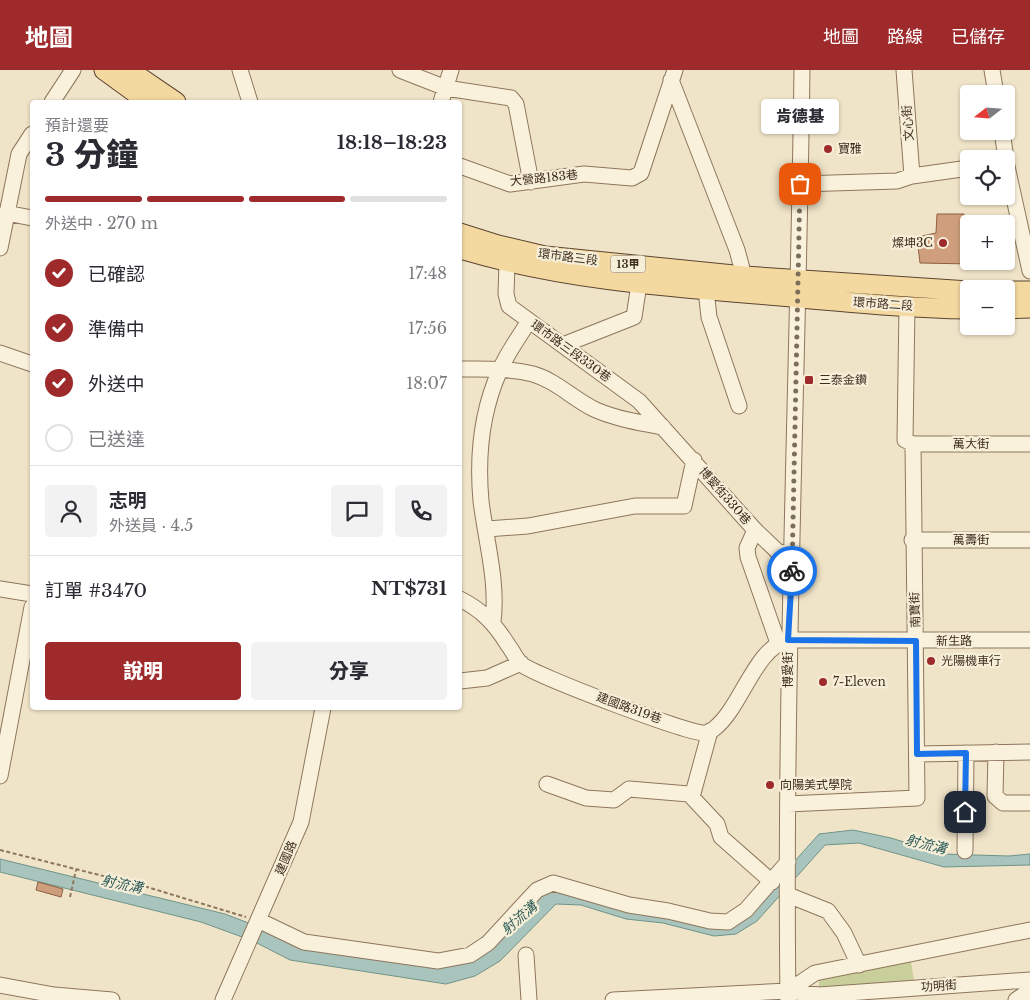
<!DOCTYPE html>
<html lang="zh-TW">
<head>
<meta charset="utf-8">
<style>
	:root { --surface:#fff; --page:#f2f2f3; --text:#2b2b33; --muted:#7c7c81; --line:#e1e1e2; --accent:#9e2a2b }
	body { margin:0; font-family:"Libre Baskerville","Noto Sans TC",serif; background:var(--page); color:var(--text); height:100vh; display:flex; flex-direction:column; font-size:19px; white-space:nowrap }
	* { box-sizing:border-box; margin:0 }
	p { font-size:16px; color:var(--muted) }
	.icon { flex:none; width:28px; height:28px; fill:none; stroke:currentColor; stroke-width:2; stroke-linecap:round; stroke-linejoin:round }
	.map { position:relative; flex:1; overflow:hidden }
	.details { position:absolute; left:30px; top:30px; width:432px; height:610px; display:flex; flex-direction:column; background:var(--surface); border-radius:5px; box-shadow:0 1px 4px #0004 }
	.details>* { flex:none }
	.needle { width:32px; rotate:253deg }
	.buttons { position:absolute; left:960px; top:15px; display:grid; gap:10px }
	.buttons a { display:grid; place-items:center; width:55px; height:55px; border-radius:5px; background:var(--surface); box-shadow:0 1px 4px #0004; font-size:25px }
	.pin { position:absolute; display:grid; place-items:center; width:42px; height:42px; color:#fff; margin:-21px; border-radius:10px; box-shadow:0 2px 8px #0006 }
	.courier { position:absolute; display:grid; place-items:center; width:50px; height:50px; margin:-25px; border:4px solid #1a73e8; border-radius:50%; background:#fff; color:#222; box-shadow:0 1px 6px #0007 }
	.bubble { position:absolute; height:35px; border-radius:5px; background:var(--surface); box-shadow:0 1px 4px #0004; font-size:16px; font-weight:800; line-height:35px; text-align:center }
	.head em { font-style:normal; font-weight:800 }
	.head div { display:flex; flex-direction:column-reverse }
	.head { display:flex; align-items:center; justify-content:space-between; height:85px; padding:0 15px }
	h1 { font-size:32px; font-weight:800; line-height:38px }
	.bar { display:grid; grid-template-columns:repeat(4,1fr); gap:8px 5px; align-content:center; height:60px; padding:0 15px }
	.bar i { height:6px; border-radius:4px; background:var(--line) }
	.bar .selected { background:var(--accent) }
	.bar p { grid-column:span 4 }
	.line { display:flex; align-items:center; gap:12px; padding:0 15px; border-top:1px solid var(--line) }
	.line div { flex:1 }
	.round { display:grid; place-items:center; flex:none; width:52px; height:52px; border-radius:5px; background:var(--page) }
	ol { padding:0 15px; list-style:none }
	li { display:flex; align-items:center; gap:15px; height:55px }
	li p { margin-inline-start:auto }
	li .icon { padding:5px; border-radius:50%; background:var(--accent); color:#fff; stroke-width:4 }
	li:last-child { color:var(--muted) }
	li i { width:28px; height:28px; border:2px solid var(--line); border-radius:50% }
	.button { display:flex; gap:10px; margin-top:auto; padding:10px 15px }
	.button a { flex:1; height:58px; border-radius:5px; background:var(--accent); color:#fff; font-size:20px; font-weight:800; line-height:58px; text-align:center }
	.button a+a { background:var(--page); color:var(--text) }
	header { display:flex; align-items:center; gap:30px; box-sizing:border-box; height:70px; padding:0 25px; background:var(--accent); color:#fff }
	header strong { font-size:24px }
	nav { display:flex; gap:28px; margin-inline-start:auto; font-size:18px }
	.map>svg:first-child { display:block }
	.green { fill:#c9cf9b }
	.water { fill:#a9c4bc; stroke:#6f938a }
	.building { fill:#cf9f7d; stroke:#8d5f41 }
	.lines { fill:none; stroke-linecap:round; stroke-linejoin:round }
	.minor-casing { stroke:#8d765c; stroke-width:17 }
	.major-casing { stroke:#5b4430; stroke-width:21 }
	.path { stroke:#8d765c; stroke-width:2; stroke-dasharray:4 2.5; stroke-linecap:butt }
	.minor { stroke:#faf1dc; stroke-width:15 }
	.major { stroke:#f3d9a0; stroke-width:19 }
	.done { stroke:#7c6e5b; stroke-width:5; stroke-dasharray:0 9 }
	.route { stroke:#1a73e8; stroke-width:6 }
	.poi-dot { fill:#9e2a2b; stroke:#f7eed8; stroke-width:2 }
	.labels { text-anchor:middle; stroke-width:4.5; stroke-linejoin:round; paint-order:stroke }
	.shield { fill:#f7eed8; stroke:#756857; stroke-width:1 }
	.shield-label { font-size:11px; font-weight:bold; fill:#3d2e20 }
	.street-label { font-size:12px; fill:#3d2e20; stroke:#f7eed8 }
	.poi-label { font-size:12px; fill:#3d2e20; stroke:#f7eed8; text-anchor:start }
	.water-label { font-size:14px; font-style:italic; fill:#2f5d5a; stroke:#f7eed8 }
</style>
</head>
<body>
<header>
<strong>地圖</strong>
<nav><a>地圖</a><a>路線</a><a>已儲存</a></nav>
</header>
<div class="map">
<svg width="1030" height="930" viewBox="0 0 1030 930">
	<rect width="100%" height="100%" fill="#f0e4c8"/>
	<!-- green -->
	<path class="green" d="M911 891 915 918 819 925V909Z"/>
	<!-- water -->
	<path class="water" d="M853 760 891 768 943 784 1009 786 1030 784V795L944 797 859 773 825 775 757 851 736 864 714 866 663 853 626 849 581 835 556 834 500 891 475 906 446 914 290 890 253 871 201 852 0 802V789L225 844 317 879 454 894 540 824 555 819 710 855 751 840 819 764Z"/>
	<!-- building -->
	<path class="building" d="M937 144H964L969 191 971 194 920 193 917 167 936 163Z
		M38 812 63 819 61 827 36 820Z"/>
	<g class="lines">
		<!-- minor casing -->
		<g class="minor-casing">
			<path id="minor" d="M240 0 250 32
				M400 0 446 18 511 28 516 34 531 112
				M904 0 912 106
				M992 0 996 24
				M671 10 737 180 744 206
				M52 32 73 0
				M441 32 451 0
				M1002 61 1006 89
				M1006 92 1030 201
				M460 96 510 114 584 104 632 108 641 103 675 0
				M800 114 897 111 912 106 969 98
				M6 143 32 148
				M0 178 19 84 32 64
				M507 193 506 224 509 236 639 331 755 460 777 481 793 485
				M706 220 709 247 739 336
				M907 236 905 370 913 374H1030
				M563 275 634 247 639 214
				M0 283 32 294
				M460 299C484 299 510 298 533 304 557 311 574 330 596 340 617 349 641 353 663 357
				M487 459 528 456 635 436H684L694 390
				M755 460 747 478 748 487 778 573
				M912 470H1030
				M0 519 32 524
				M460 529C482 540 495 554 508 575 512 580 516 589 521 594 534 605 691 665 705 663 707 663 713 660 715 658 742 636 755 578 788 570H1030
				M493 552C498 511 486 472 481 431 477 387 482 340 500 300 507 283 519 267 529 251
				M460 611 487 608 521 593
				M996 682 995 726 1003 733H1030
				M917 684 1030 682
				M0 706 32 537
				M547 714 586 728 614 730 629 719 689 724 717 754 721 767 772 812
				M692 727 710 661
				M788 734 917 728 913 374
				M965 781 966 683
				M788 825 828 841 844 863 859 895
				M258 850 304 872 438 891 470 885 488 873 537 820 553 813 629 835 668 841 710 851 728 852 746 840 788 792
				M526 885 529 930
				M0 915 54 925 112 930
				M788 921 815 903 1030 860
				M223 930 301 752 323 638
				M613 930 788 921 819 925 1030 910
				M788 930C784 620 798 310 802 0
				M1016 930 1030 921"/>
		</g>
		<!-- major casing -->
		<g class="major-casing">
			<path id="major" d="M104 0 148 32
				M129 0 176 32
				M460 163 498 175 545 186 744 206 969 221
				M460 179C557 208 655 216 756 224 827 230 898 238 969 239
				M1006 221H1030
				M1006 239 1030 238"/>
		</g>
		<!-- path -->
		<path class="path" d="M0 780 147 817 246 847
			M70 827 76 800"/>
		<!-- minor -->
		<use href="#minor" class="minor"/>
		<!-- major -->
		<use href="#major" class="major"/>
	</g>
	<g class="lines">
		<!-- done -->
		<path class="done" d="M792 501 800 114"/>
		<!-- route -->
		<path class="route" d="M792 501 788 570 916 571 917 684 966 683 965 742"/>
	</g>
	<!-- markers -->
	<g class="poi-dot">
		<circle cx="828" cy="79" r="5"/>
		<circle cx="943" cy="173" r="5"/>
		<rect x="804" y="305" width="10" height="10" rx="2.5"/>
		<circle cx="931" cy="591" r="5"/>
		<circle cx="823" cy="612" r="5"/>
		<circle cx="770" cy="715" r="5"/>
	</g>
	<g class="labels">
		<!-- shield labels -->
		<rect class="shield" x="610.5" y="185.5" width="35" height="17" rx="4"/>
		<g class="shield-label">
			<text x="628" y="198">13甲</text>
		</g>
		<!-- street labels -->
		<g class="street-label">
			<text transform="translate(908 53) rotate(-94)" y="4">文心街</text>
			<text transform="translate(544 108) rotate(-6)" y="4">大營路183巷</text>
			<text transform="translate(568 187) rotate(7)" y="4">環市路三段</text>
			<text transform="translate(883 234) rotate(4)" y="4">環市路二段</text>
			<text transform="translate(571 281) rotate(36)" y="4">環市路三段330巷</text>
			<text x="971" y="378">萬大街</text>
			<text transform="translate(725 426) rotate(49)" y="4">博愛街330巷</text>
			<text x="971" y="474">萬壽街</text>
			<text transform="translate(915 540) rotate(-92)" y="4">南寶街</text>
			<text x="954" y="575">新生路</text>
			<text transform="translate(788 600) rotate(-90)" y="4">博愛街</text>
			<text transform="translate(629 638) rotate(20)" y="4">建國路319巷</text>
			<text transform="translate(286 788) rotate(-67)" y="4">建國路</text>
			<text transform="translate(939 916) rotate(-4)" y="4">功明街</text>
		</g>
		<!-- poi labels -->
		<g class="poi-label">
			<text x="838" y="83">寶雅</text>
			<text x="933" y="177" text-anchor="end">燦坤3C</text>
			<text x="819" y="314">三泰金鑽</text>
			<text x="941" y="595">光陽機車行</text>
			<text x="833" y="616">7-Eleven</text>
			<text x="780" y="719">向陽美式學院</text>
		</g>
		<!-- water labels -->
		<g class="water-label">
			<text transform="translate(926 774) rotate(14)" y="5">射流溝</text>
			<text transform="translate(122 814) rotate(12)" y="5">射流溝</text>
			<text transform="translate(519 848) rotate(-41)" y="5">射流溝</text>
		</g>
	</g>
</svg>
<div class="buttons">
<a><svg class="needle" viewBox="-14 -14 28 28"><path d="M0-13l5 13h-10z" fill="#e53935"/><path d="M0 13l5-13h-10z" fill="#7c7c81"/></svg></a>
<a><svg class="icon" aria-label="locate" viewBox="0 0 24 24"><circle cx="12" cy="12" r="6"/><path d="M12 2v4M12 18v4M2 12h4M18 12h4"/></svg></a>
<a>+</a>
<a>−</a>
</div>
<div class="pin" style="left:800px;top:114px;background:#ea580c"><svg class="icon" aria-label="bag" viewBox="0 0 24 24"><path d="M5 8h14l-1 12H6zM9 8a3 3 0 0 1 6 0"/></svg></div>
<div class="pin" style="left:965px;top:742px;background:#1f2937"><svg class="icon" aria-label="home" viewBox="0 0 24 24"><path d="M3 11l9-7 9 7M6 9v11h12V9"/></svg></div>
<div class="courier" style="left:792px;top:501px"><svg class="icon" aria-label="bike" viewBox="0 0 24 24"><circle cx="6" cy="16" r="4"/><circle cx="18" cy="16" r="4"/><path d="M6 16l4-8h5l3 8M10 8l3 8H6M13 5h3"/></svg></div>
<div class="bubble" style="left:761px;top:29px;width:78px">肯德基</div>
<section class="details">
<div class="head"><div><h1>3 分鐘</h1><p>預計還要</p></div><em>18:18–18:23</em></div>
<div class="bar"><i class="selected"></i><i class="selected"></i><i class="selected"></i><i></i><p>外送中 · 270 m</p></div>
<ol>
<li><svg class="icon" aria-label="check" viewBox="0 0 24 24"><path d="M5 12l5 5 9-10"/></svg>已確認<p>17:48</p></li>
<li><svg class="icon" aria-label="check" viewBox="0 0 24 24"><path d="M5 12l5 5 9-10"/></svg>準備中<p>17:56</p></li>
<li><svg class="icon" aria-label="check" viewBox="0 0 24 24"><path d="M5 12l5 5 9-10"/></svg>外送中<p>18:07</p></li>
<li><i></i>已送達</li>
</ol>
<div class="line" style="height:90px"><a class="round"><svg class="icon" aria-label="person" viewBox="0 0 24 24"><circle cx="12" cy="8" r="4"/><path d="M4 21q1-7 8-7t8 7"/></svg></a><div><b>志明</b><p>外送員 · 4.5</p></div><a class="round"><svg class="icon" aria-label="chat" viewBox="0 0 24 24"><path d="M4 5h16v11H9l-5 4z"/></svg></a><a class="round"><svg class="icon" aria-label="phone" viewBox="0 0 24 24"><path d="M5 4h4l2 5-3 2q2 4 5 5l2-3 5 2v4C11 20 4 13 5 4z"/></svg></a></div>
<div class="line" style="height:65px"><div>訂單 #3470</div><b>NT$731</b></div>
<div class="button"><a>說明</a><a>分享</a></div>
</section>
</div>
</body>
</html>
